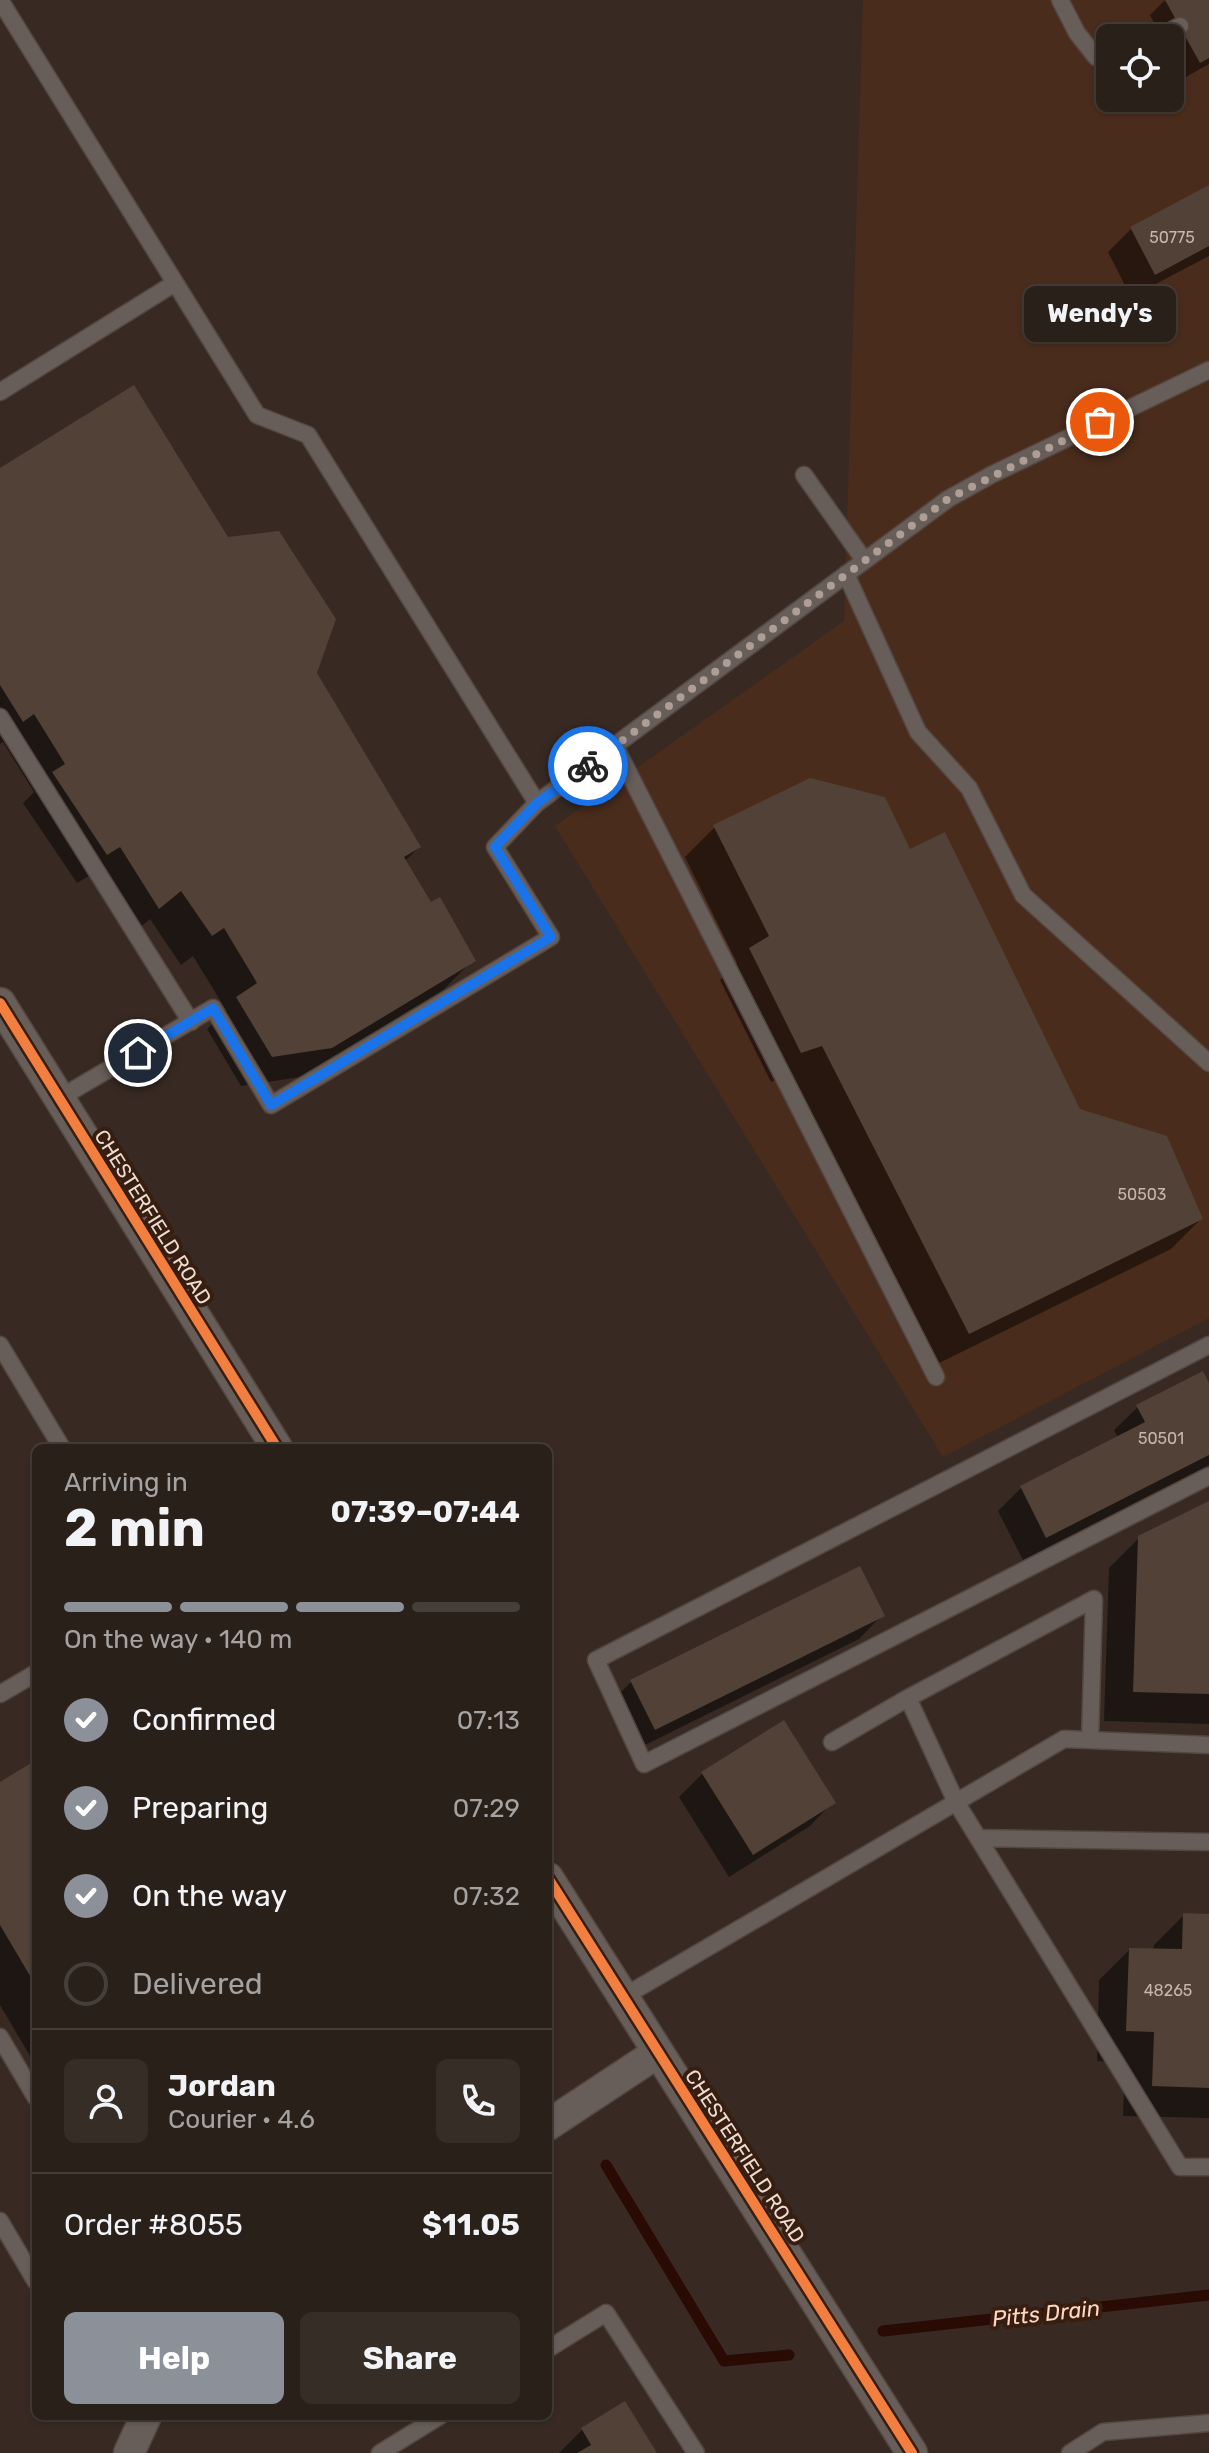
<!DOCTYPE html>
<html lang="en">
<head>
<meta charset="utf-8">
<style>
	:root { --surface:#2a201a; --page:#362d27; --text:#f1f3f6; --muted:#a5a3a2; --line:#463e39; --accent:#8c9099 }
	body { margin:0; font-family:Rubik,sans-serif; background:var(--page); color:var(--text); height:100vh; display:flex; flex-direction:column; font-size:30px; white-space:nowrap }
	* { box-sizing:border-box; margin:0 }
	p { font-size:26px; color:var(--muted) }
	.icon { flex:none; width:44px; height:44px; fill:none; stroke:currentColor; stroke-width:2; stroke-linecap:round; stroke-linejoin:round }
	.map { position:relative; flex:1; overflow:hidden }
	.details { position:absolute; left:32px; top:1444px; width:520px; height:976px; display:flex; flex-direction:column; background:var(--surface); border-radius:12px; box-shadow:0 2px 6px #0004,0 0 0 2px var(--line) }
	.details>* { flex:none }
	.fabs { position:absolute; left:1096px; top:24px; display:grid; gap:16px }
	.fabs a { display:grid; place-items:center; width:88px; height:88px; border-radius:12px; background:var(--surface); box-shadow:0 2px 6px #0004,0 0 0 2px var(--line); font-size:40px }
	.pin { position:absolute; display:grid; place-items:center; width:68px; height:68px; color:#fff; margin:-34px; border:4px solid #fff; border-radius:50%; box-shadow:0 2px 8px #0007 }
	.courier { position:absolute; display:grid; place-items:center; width:80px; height:80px; margin:-40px; border:6px solid #1a73e8; border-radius:50%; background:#fff; color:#222; box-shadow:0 2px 10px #0007 }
	.bubble { position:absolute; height:56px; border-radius:12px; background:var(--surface); box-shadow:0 2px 6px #0004,0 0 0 2px var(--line); font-size:26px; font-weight:700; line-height:56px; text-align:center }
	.overview em { font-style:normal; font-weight:700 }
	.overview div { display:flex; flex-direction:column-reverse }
	.overview { display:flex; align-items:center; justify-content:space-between; height:136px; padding:0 32px }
	h1 { font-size:52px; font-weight:700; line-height:60px }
	.bar { display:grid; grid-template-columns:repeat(4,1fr); gap:12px 8px; align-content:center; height:96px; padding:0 32px }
	.bar i { height:10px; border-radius:6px; background:var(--line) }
	.bar .active { background:var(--accent) }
	.bar p { grid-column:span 4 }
	.line { display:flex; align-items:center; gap:20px; padding:0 32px; border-top:2px solid var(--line) }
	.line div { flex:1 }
	.round { display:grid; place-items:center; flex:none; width:84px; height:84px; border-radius:12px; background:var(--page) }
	ol { padding:0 32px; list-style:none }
	li { display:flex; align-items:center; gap:24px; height:88px }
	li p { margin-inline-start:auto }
	li .icon { padding:8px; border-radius:50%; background:var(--accent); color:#fff; stroke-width:4 }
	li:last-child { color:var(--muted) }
	li i { width:44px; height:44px; border:4px solid var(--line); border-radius:50% }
	.cta { display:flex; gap:16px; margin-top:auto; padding:16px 32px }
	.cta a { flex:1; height:92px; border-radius:12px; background:var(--accent); color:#fff; font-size:32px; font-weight:700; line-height:92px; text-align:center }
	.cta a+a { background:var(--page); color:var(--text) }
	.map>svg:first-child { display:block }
	.built { fill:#492c1c; fill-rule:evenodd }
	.shadow { fill:#0007 }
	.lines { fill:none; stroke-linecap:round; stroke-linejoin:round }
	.stream { stroke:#290b03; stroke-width:11 }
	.building { fill:#524136 }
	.service-casing { stroke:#544741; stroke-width:19 }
	.minor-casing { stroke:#544741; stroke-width:33 }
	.service { stroke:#685e59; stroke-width:16 }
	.minor { stroke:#685e59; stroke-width:30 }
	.cycleway-casing { stroke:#371e10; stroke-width:15 }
	.cycleway { stroke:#f27e40; stroke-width:10 }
	.done { stroke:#ae9e96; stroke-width:8; stroke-dasharray:0 14.4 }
	.route { stroke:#1a73e8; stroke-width:10 }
	.labels { text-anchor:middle; stroke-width:8; stroke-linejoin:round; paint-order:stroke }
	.number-label { font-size:16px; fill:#c7b6ac }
	.street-label { font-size:20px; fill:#eeddd4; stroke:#371e10 }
	.water-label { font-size:22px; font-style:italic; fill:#ffd7c3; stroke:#371e10 }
</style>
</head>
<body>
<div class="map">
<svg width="1209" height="2453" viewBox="0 0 1209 2453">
	<rect width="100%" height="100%" fill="#382a23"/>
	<!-- built -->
	<path class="built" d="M863 0H1209V1318L943 1457 555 826 844 621ZM1110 38H1170V98H1110Z"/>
	<!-- shadow -->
	<path class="shadow" d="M1165 0H1209V64L1184 78 1170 52V38H1162L1150 15Z
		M1209 188V256L1131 297 1108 252 1131 229Z
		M0 470 227 539 315 673 419 847 404 862 430 905 473 960 443 990 300 1077 241 1086 207 1029 226 1010 193 956 181 965 150 919 128 938 89 876 77 883 23 803 34 792 3 742 0 744Z
		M715 827 909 851 1079 1111 1201 1219 1171 1249 939 1363 792 1074 771 1082 720 980 737 963 685 857Z
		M1209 1388V1465L1023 1560 998 1511 1021 1488 1118 1438 1114 1430 1138 1407Z
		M1209 1503V1724L1104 1721 1109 1568 1140 1537Z
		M882 1615 859 1639 631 1752 608 1705 631 1682Z
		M36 1763V2066L0 2005V1784Z
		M702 1774 833 1802 810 1826 729 1877 679 1797Z
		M1184 1915 1209 1916V2118L1123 2116 1125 2062 1097 2061 1099 1980 1129 1950 1153 1951 1154 1945Z
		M582 2430 655 2453H559Z"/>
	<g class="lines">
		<!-- stream -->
		<path class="stream" d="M606 2165 724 2361 789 2355
			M883 2331 1209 2295"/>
	</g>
	<!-- building -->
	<path class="building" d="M1165 0H1209V58L1200 63Z
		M1209 185V246L1155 275 1130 227Z
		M134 385 228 537 279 531 336 619 317 673 421 847 404 857 431 902 440 897 476 961 332 1048 272 1057 236 997 257 983 224 928 212 936 181 891 159 909 120 847 107 855 52 772 65 764 34 714 23 722 0 685V468Z
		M810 778 885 797 910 849 945 832 1080 1109 1167 1136 1203 1219 969 1334 822 1046 801 1053 749 948 769 936 713 825Z
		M1203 1371 1209 1383V1455L1046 1538 1020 1486 1145 1422 1136 1405Z
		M1209 1501V1694L1133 1692 1138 1536Z
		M860 1566 885 1616 655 1730 630 1680Z
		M784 1720 836 1803 753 1855 701 1772Z
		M36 1760V1986L0 1925V1782Z
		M1183 1913 1209 1914V2088L1152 2086 1154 2032 1126 2031 1129 1948 1182 1949Z
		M625 2401 657 2453H577L591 2445 581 2428Z"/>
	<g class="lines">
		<!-- service casing -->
		<g class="service-casing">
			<path id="service" d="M0 0 257 415 308 435 537 803 948 499 991 475 1209 370
				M1060 0 1077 33 1096 57 1110 53
				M1157 38 1180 26
				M0 392 175 283
				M804 475 864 560
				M846 574 918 732 969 788 1023 895 1209 1063
				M0 717 191 1022
				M615 746 936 1377
				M58 1099 213 1008 271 1105 551 937 495 847 537 803
				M0 1345 62 1448
				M1209 1345 596 1660 644 1764 1209 1476
				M0 1694 36 1673
				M1090 1740 1094 1599 908 1698 956 1802 1180 2167H1209
				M832 1742 908 1698
				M978 1838 1209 1842
				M623 1997 1064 1739 1209 1745
				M0 2037 36 2098
				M0 2221 36 2282
				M548 2349 606 2313 696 2453
				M380 2453 440 2416
				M1070 2453 1103 2432 1209 2423"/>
		</g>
		<!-- minor casing -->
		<g class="minor-casing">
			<path id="minor" d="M0 1003 277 1448
				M548 1878 912 2453
				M548 2125 657 2053
				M129 2453 146 2416"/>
		</g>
		<!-- service -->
		<use href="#service" class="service"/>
		<!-- minor -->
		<use href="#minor" class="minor"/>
		<!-- cycleway casing -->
		<g class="cycleway-casing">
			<path id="cycleway" d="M0 1003 277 1448
				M548 1878 912 2453"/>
		</g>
		<!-- cycleway -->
		<use href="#cycleway" class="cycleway"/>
	</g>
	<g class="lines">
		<!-- done -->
		<path class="done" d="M588 766 948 499 1100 422"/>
		<!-- route -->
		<path class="route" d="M138 1053 213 1008 271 1105 551 937 495 847 537 803 588 766"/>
	</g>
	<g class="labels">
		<!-- number labels -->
		<g class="number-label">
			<text x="1172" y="243">50775</text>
			<text x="1142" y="1200">50503</text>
			<text x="1161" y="1444">50501</text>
			<text x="1168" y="1996">48265</text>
		</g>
		<!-- street labels -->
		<g class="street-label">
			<text transform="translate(153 1217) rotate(58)" y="7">CHESTERFIELD ROAD</text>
			<text transform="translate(745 2156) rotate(57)" y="7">CHESTERFIELD ROAD</text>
		</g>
		<!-- water labels -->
		<g class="water-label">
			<text transform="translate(1046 2313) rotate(-6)" y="8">Pitts Drain</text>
		</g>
	</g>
</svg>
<div class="fabs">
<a><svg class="icon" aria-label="locate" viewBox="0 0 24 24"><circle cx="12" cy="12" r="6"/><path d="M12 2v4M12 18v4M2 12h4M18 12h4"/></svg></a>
</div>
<div class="pin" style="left:1100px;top:422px;background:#ea580c"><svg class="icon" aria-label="bag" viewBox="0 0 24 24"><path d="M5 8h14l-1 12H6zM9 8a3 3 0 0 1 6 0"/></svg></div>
<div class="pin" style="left:138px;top:1053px;background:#1f2937"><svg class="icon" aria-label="home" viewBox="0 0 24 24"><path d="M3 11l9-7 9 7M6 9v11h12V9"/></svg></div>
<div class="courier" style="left:588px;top:766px"><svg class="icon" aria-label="bike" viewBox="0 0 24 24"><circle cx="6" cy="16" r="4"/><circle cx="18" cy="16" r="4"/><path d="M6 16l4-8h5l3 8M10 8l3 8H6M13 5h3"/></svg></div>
<div class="bubble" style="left:1024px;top:286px;width:152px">Wendy's</div>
<section class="details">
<div class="overview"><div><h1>2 min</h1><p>Arriving in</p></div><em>07:39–07:44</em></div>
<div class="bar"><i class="active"></i><i class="active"></i><i class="active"></i><i></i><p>On the way · 140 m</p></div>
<ol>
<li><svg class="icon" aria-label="check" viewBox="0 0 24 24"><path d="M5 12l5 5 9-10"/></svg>Confirmed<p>07:13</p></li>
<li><svg class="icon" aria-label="check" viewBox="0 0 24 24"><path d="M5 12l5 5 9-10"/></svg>Preparing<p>07:29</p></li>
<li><svg class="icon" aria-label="check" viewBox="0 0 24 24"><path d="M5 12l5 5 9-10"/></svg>On the way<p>07:32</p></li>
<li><i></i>Delivered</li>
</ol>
<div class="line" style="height:144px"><a class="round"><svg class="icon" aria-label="person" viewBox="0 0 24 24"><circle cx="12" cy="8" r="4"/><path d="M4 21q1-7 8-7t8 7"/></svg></a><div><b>Jordan</b><p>Courier · 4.6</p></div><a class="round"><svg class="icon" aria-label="phone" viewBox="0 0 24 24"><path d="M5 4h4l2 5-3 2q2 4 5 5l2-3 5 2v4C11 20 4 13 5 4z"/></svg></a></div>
<div class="line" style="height:104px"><div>Order #8055</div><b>$11.05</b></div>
<div class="cta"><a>Help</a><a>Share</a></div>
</section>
</div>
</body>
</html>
